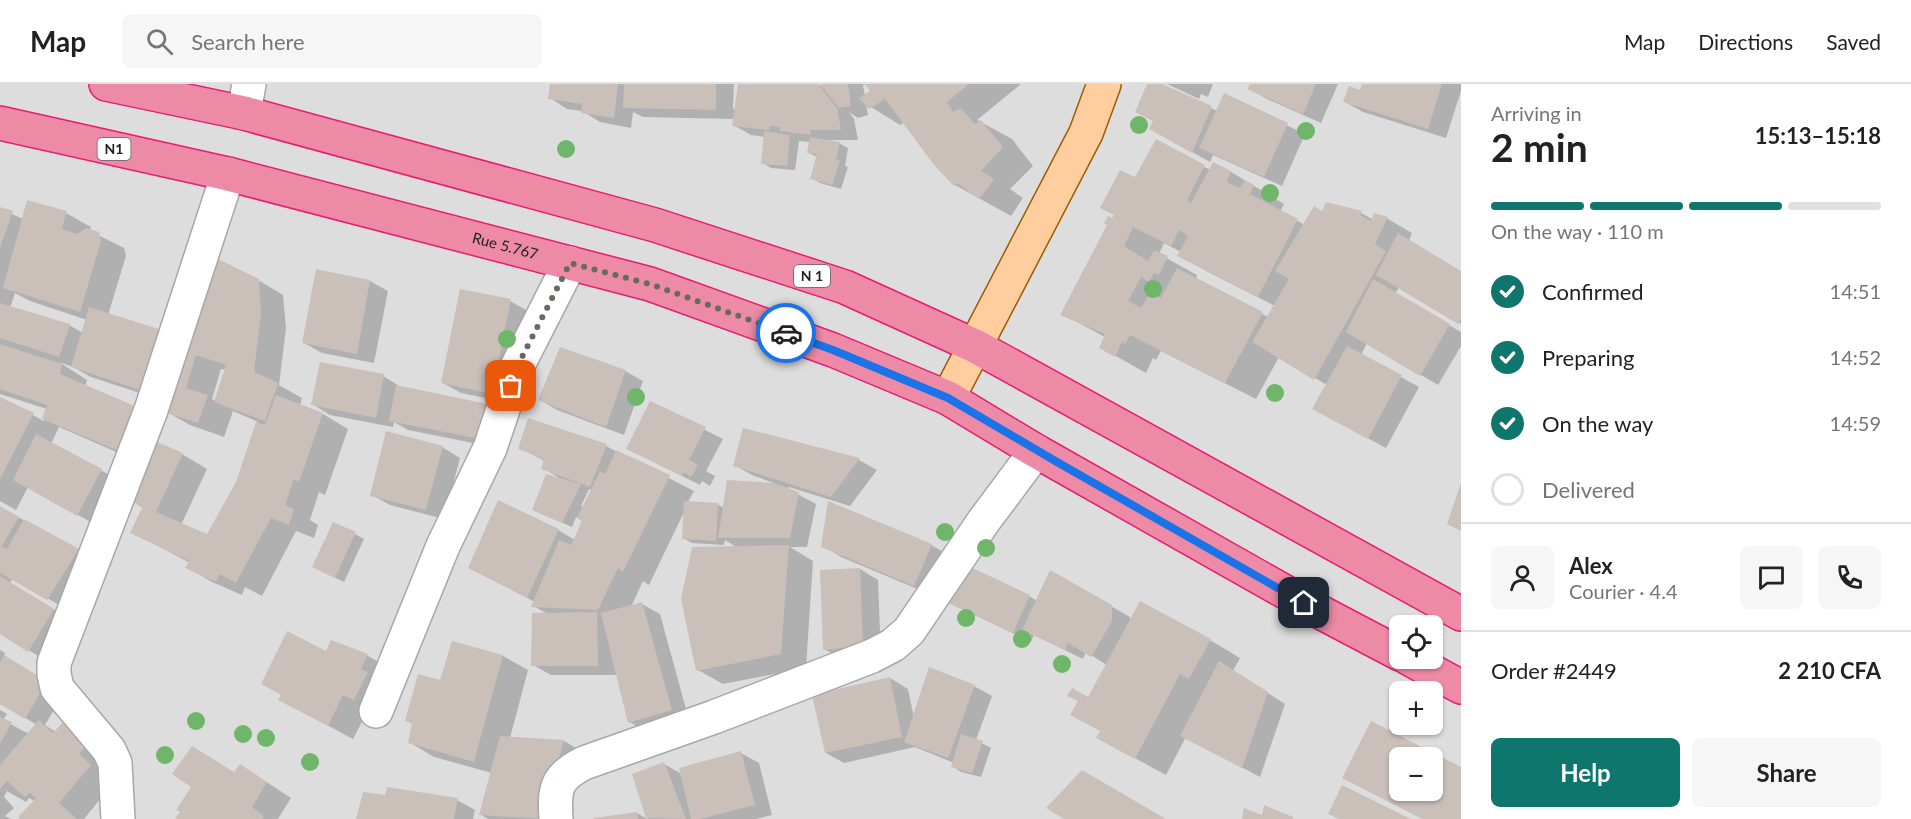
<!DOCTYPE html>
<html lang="en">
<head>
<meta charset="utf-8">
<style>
	:root { --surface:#fff; --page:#f6f6f6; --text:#222; --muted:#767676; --line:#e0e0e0; --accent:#0f766e }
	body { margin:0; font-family:Lato,sans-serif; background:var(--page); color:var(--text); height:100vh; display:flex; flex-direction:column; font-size:22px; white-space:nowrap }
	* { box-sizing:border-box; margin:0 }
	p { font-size:20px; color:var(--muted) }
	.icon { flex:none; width:33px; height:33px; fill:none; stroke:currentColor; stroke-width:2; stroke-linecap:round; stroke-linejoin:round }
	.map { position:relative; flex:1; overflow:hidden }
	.sheet { display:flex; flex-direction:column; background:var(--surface); width:450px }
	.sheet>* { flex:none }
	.controls { position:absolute; left:1389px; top:531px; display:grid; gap:12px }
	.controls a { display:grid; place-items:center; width:54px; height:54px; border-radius:9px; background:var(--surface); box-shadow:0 2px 4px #0004; font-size:30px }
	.pin { position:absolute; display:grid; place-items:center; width:51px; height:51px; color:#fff; margin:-26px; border-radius:12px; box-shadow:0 3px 9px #0006 }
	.courier { position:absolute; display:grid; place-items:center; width:60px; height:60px; margin:-30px; border:4px solid #1a73e8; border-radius:50%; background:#fff; color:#222; box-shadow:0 2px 8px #0007 }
	.head em { font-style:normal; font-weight:700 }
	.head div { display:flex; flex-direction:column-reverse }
	.head { display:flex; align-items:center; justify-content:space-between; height:102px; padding:0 30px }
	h1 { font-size:39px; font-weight:700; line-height:45px }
	.bar { display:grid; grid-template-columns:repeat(4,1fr); gap:9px 6px; align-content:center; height:72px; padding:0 30px }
	.bar i { height:8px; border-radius:4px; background:var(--line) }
	.bar .on { background:var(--accent) }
	.bar p { grid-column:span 4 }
	.line { display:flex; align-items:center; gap:15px; padding:0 30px; border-top:2px solid var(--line) }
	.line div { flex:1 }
	.round { display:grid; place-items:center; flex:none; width:63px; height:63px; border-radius:9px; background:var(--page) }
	ol { padding:0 30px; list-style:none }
	li { display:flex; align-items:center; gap:18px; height:66px }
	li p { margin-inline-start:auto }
	li .icon { padding:6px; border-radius:50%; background:var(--accent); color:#fff; stroke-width:4 }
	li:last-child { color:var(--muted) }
	li i { width:33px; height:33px; border:3px solid var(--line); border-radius:50% }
	.cta { display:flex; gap:12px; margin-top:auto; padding:12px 30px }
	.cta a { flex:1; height:69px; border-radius:9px; background:var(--accent); color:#fff; font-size:24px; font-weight:700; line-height:69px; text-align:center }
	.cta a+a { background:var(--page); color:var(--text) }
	header { display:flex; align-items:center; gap:36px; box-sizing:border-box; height:84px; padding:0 30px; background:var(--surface); border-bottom:2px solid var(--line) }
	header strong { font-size:28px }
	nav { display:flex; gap:33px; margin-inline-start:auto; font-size:21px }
	.search { width:420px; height:54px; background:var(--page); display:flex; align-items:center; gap:15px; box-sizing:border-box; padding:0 21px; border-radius:9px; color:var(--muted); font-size:22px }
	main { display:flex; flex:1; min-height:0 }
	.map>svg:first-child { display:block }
	.residential { fill:#dedddd; fill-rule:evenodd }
	.shadow { fill:#0003; fill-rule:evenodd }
	.building { fill:#cabfb9; fill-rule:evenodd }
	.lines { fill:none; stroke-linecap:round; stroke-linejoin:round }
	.minor-casing { stroke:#a7a7a7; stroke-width:36 }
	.major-casing { stroke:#9d5c00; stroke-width:36 }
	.highway-casing { stroke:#e71c72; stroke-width:36 }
	.minor { stroke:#fff; stroke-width:33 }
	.major { stroke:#ffcd9e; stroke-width:33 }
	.highway { stroke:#ed8aa5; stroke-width:33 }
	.tree { fill:#6fb56a }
	.done { stroke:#696865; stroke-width:6; stroke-dasharray:0 10.8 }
	.route { stroke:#1a73e8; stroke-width:8 }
	.labels { text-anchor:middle; stroke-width:5; stroke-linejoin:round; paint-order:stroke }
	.shield { fill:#fff; stroke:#636363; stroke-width:1.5 }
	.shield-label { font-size:14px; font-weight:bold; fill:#202020 }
	.street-label { font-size:15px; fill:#202020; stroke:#fff }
</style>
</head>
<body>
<header>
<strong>Map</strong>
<div class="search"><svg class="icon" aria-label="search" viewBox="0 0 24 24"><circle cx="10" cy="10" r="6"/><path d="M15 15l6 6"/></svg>Search here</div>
<nav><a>Map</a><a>Directions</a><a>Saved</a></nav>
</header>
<main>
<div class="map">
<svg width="1461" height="735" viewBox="0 0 1461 735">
	<rect width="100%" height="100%" fill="#f1ede6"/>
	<!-- residential -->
	<path class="residential" d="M0 0H1461V735H0ZM1400 542H1432V574H1400ZM1400 608H1432V640H1400ZM1400 674H1432V706H1400Z"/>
	<!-- shadow -->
	<path class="shadow" d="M551 0H734L733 25H736L739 0H817L825 4 822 0H867L863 1 865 12 872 7 867 0H1021L977 36 1012 55 1033 82 1010 105 1023 114 1011 132 955 101 904 39 900 41 866 20 868 31 858 34 849 28 854 35 858 56H828V57L839 59 848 64 845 82 848 83 841 105 820 99 812 94 817 73 809 69 811 58 799 57 795 86 771 84 763 79 765 53 751 51 733 41 734 35 643 33 633 28 631 44 600 38 582 27 567 25 550 14Z
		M1149 0H1159L1217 27 1224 11 1305 50 1282 102 1213 71 1210 78 1151 45 1154 38Z
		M1167 0H1213L1208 13 1201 10 1199 15Z
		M1252 0H1338L1321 39 1267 15 1249 5Z
		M1364 0H1461V7L1446 54 1363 28 1345 18 1361 8Z
		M1156 57 1210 86 1213 80 1231 88 1284 120 1280 128 1305 141 1323 129 1327 120 1361 129 1372 135 1375 131 1388 135 1412 149 1409 157 1461 188V240L1399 203 1395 210 1461 248V262L1438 301 1367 259 1361 271 1419 303 1386 364 1332 335 1327 301 1279 273 1256 315 1161 267 1156 276 1153 274 1146 289 1100 263 1105 253 1062 230ZM1164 159 1181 168 1179 171 1210 189 1275 222 1268 233 1196 195 1197 191 1159 170Z
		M0 125 23 135 66 129 91 143 90 147 124 164 126 172 108 231 164 248 258 196 283 211 286 244 279 301 302 314 300 322 323 330 348 345 325 411 319 408 310 436 318 441 314 454 296 447 262 512 245 503 242 511 212 498 187 483 190 479 132 448 182 370 207 385 181 441 208 452 237 399 258 338 233 327 224 353 190 341 165 327 164 317 91 293 73 283 59 278 87 296 85 303 144 380 59 343 51 360 119 396 96 441 28 403 16 426 0 417V314L44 337 47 325 0 310ZM15 209 30 217 87 236 83 249 69 241 10 224ZM221 285 226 286 216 317 212 315Z
		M317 187 370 197 388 207 374 279 322 269 304 259Z
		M510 217 528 227 510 319 461 309 443 299Z
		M625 287 643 297 624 351 557 326 540 316Z
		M383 292 401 303 503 365 408 346 394 338 393 343 330 331 312 320Z
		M651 319 723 355 706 387 715 392 710 402 702 397 700 401 628 365Z
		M744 345 859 376 877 386 850 422 789 403 788 405 816 420 807 463H790L813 477 806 584 723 600 698 586 738 464 725 456 724 461 692 459 683 454 685 426 649 501 643 497 631 523 642 520 660 530 689 636 647 649 630 638 618 591H551L533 581 548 530 533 522 535 518 488 493 558 446 575 456 584 437 576 433 572 443 542 430 561 395 543 384 545 377 520 364 606 362 694 407 688 418 717 420 724 424 776 400 752 391 734 381ZM589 405 592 406 584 423 581 422Z
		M442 363 460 374 444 435 390 421 372 411Z
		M0 423 103 480 73 529 13 494 10 499 71 536 46 577 0 548Z
		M355 450 364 455 344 498 323 488Z
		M931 461 949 471 932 511 841 473 823 462Z
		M860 485 878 496 881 572 842 575 824 565 821 487Z
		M1051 488 1130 533V538L1210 556 1240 574 1233 587 1285 620 1260 693 1186 653 1166 691 1129 671 1102 648 1089 615 1107 581 1086 568 1083 575 1034 551 1031 558 948 518 1029 512 1037 517Z
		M332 558 368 572 393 586 369 624 353 655 280 616 327 569Z
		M453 559 503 572 528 586 510 654 564 657 581 667 564 735H488L480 730 492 689 434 673 409 658 414 641 406 636 441 598Z
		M0 566 5 569 4 572 64 609 45 641 56 648 65 638 115 697 84 735H22L35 717 29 714 26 718 7 707 4 713 14 724 5 732 11 735H0V626L7 630 3 636 29 650 37 641 1 619 0 622Z
		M890 594 908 605 914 634 974 602 992 612 976 656 991 664 981 693 961 688 952 682 954 679 915 663 844 679 826 669Z
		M741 669 759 679 772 731 756 735H648L634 691 664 680 682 690Z
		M235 689 265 697 291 714 278 735H177Z
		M386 713 457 716 475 726 473 735H358Z
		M637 729 647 735H595Z"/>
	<!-- building -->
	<path class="building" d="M550 0H618L614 34 581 29 582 20 548 15Z
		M624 0H716V26L623 24Z
		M738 0H818L837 24 841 46H810L811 51 780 47V43L770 42 769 46 732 42Z
		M820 0H848L851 22 839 24Z
		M865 0H969L947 18 953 28 961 24 975 40 981 36 1003 63 981 87 994 95 979 115 957 99 954 102 934 81 885 15 869 25 859 14 870 7Z
		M1147 0H1162L1212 22 1192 69 1149 45 1153 37 1135 28Z
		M1250 0H1316L1303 30 1247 5Z
		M1362 0H1442L1428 45 1343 18 1349 2 1360 6Z
		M1224 9 1288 39 1264 93 1199 64Z
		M764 47 790 51 787 82 761 80Z
		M810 53 840 58 836 76 840 77 832 101 810 95 817 70 807 69Z
		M1156 55 1205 81 1187 116 1191 119 1213 78 1231 87 1227 98 1240 104 1245 96 1254 101 1250 110 1298 135 1258 213 1177 172 1188 152 1179 146 1171 162 1133 143 1124 162 1148 177 1154 166 1168 172 1159 191 1154 189 1149 198 1141 193 1128 217 1141 224 1150 209 1161 214 1177 184 1263 228 1225 299 1130 251 1125 260 1122 258 1115 273 1099 264 1105 250 1060 231 1107 141 1104 140 1108 132 1112 134 1114 131 1100 124 1120 86 1135 93Z
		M27 116 67 127 62 145 77 150 87 144 99 148 101 157 80 228 3 204Z
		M1326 118 1362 127 1360 131 1371 137 1374 129 1388 133 1375 160 1386 167 1314 296 1252 258 1289 195 1275 187 1314 122 1322 127Z
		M0 123 13 127 0 164Z
		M1398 149 1461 187V235L1458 240 1376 191Z
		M218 175 259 195 261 229 254 288 278 299 265 337 214 318 226 281 196 271 186 304 208 311 198 339 163 328 192 224Z
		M316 185 370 196 357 270 302 259Z
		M1373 195 1450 240 1420 292 1346 248Z
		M460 205 511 215 492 310 441 299Z
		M0 219 70 240 59 273 0 254Z
		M89 223 165 247 146 308 71 283Z
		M0 260 62 280 60 290 137 323 119 367 42 335 47 321 0 305Z
		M1347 262 1402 291 1368 355 1312 325Z
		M560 263 626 286 606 343 538 316Z
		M320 278 384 290 376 334 311 321Z
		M396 301 492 321 485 356 389 337Z
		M276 311 323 329 299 398 294 395 285 421 294 425 289 441 271 434 236 499 220 490 216 498 185 484 189 477 130 449 142 424 131 416 157 358 183 369 156 428 207 450 236 398 256 338 265 341Z
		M0 313 34 329 0 395Z
		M650 317 706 343 689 376 698 381 691 393 684 388 682 392 626 365Z
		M528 334 607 360 590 403 541 385 544 375 518 365Z
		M743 344 860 374 831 413 733 382Z
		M386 347 443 362 426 426 370 412Z
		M36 350 102 385 77 432 13 396Z
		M616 366 670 391 623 488 618 484 598 526 531 523 559 456 571 461 582 437 577 434 600 387 605 390Z
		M546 390 581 400 562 439 532 426Z
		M727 396 774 399 799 408 790 454H718Z
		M1461 399V447L1447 440Z
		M498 416 559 445 527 514 468 484Z
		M684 417 718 419 716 457 682 455Z
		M828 417 932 460 914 502 821 463Z
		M0 422 19 433 2 462 7 465 24 435 79 465 47 516 0 489Z
		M333 438 356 448 335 494 312 483Z
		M789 461 781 570 696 587 681 515 692 463Z
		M964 480 1030 511 1013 549 946 518Z
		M860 484 863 562 823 566 820 486Z
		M1050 486 1112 521V537L1091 573 1068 559 1065 566 1022 546Z
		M0 492 54 525 28 568 0 550Z
		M1140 517 1211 555 1189 595 1180 590 1135 675 1096 654 1100 647 1070 631 1078 617 1067 612 1072 604 1088 613Z
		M642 518 672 626 628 639 601 529Z
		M597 528 598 582H531L532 529Z
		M287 547 326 567 331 556 368 570 361 585 368 588 354 616 343 611 328 642 278 616 281 611 261 600Z
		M452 557 503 571 474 678 408 659 412 639 405 637 418 590 440 596Z
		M4 571 47 597 25 635 0 620V579Z
		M1219 577 1268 608 1242 684 1180 652Z
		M929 583 975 601 948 674 904 658Z
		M890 593 902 653 825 669 812 611Z
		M0 633 12 638 0 660Z
		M39 636 53 649 65 636 89 658 79 670 91 681 59 719 77 735H20L18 733 36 714 30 709 25 713 7 697 0 705V681Z
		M1371 637 1461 683V735H1422L1342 694ZM1400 674H1432V706H1400Z
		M961 650 983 657 972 689 951 683Z
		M500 652 564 656 543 735 479 731Z
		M192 662 234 688 240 680 267 698 252 723 264 732 262 735H175L180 728 176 726 191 703 172 690Z
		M741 667 755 721 700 735H691L679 684Z
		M664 678 686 735 646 734 632 690Z
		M1082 686 1166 735H1064L1046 724Z
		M1342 701 1411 735H1339L1328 730Z
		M387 703 458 714 454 735H356L363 708 385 711Z
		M1264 721 1293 733V735H1242L1244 724 1262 731Z
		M637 728 638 735H594V734Z"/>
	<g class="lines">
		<!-- minor casing -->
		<g class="minor-casing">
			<path id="minor" d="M244 29 249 0
				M376 627 443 462 490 364 518 281 570 179
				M118 735 115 679 109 666 57 604 54 590V579L151 326 228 90
				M556 735C554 704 556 693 584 679L714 633 872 572 893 561 909 547 983 438 1036 367"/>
		</g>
		<!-- major casing -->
		<g class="major-casing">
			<path id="major" d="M948 314 1086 49 1104 0"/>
		</g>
		<!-- highway casing -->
		<g class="highway-casing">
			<g id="highway">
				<path d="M106 0 244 29 655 141 845 203 975 262 1461 530"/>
				<path id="s1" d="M0 39 228 90 650 200 833 266 948 314 1036 367 1324 530 1400 570"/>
				<path d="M1408 574 1461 603"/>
			</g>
		</g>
		<!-- minor -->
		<use href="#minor" class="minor"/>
		<!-- major -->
		<use href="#major" class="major"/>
		<!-- highway -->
		<use href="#highway" class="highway"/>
	</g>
	<!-- trees -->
	<g class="tree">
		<circle cx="1139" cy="41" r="9"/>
		<circle cx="1306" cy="47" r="9"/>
		<circle cx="566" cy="65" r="9"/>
		<circle cx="1270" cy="109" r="9"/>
		<circle cx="1153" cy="205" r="9"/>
		<circle cx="507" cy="255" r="9"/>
		<circle cx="1275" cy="309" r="9"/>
		<circle cx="636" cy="313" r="9"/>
		<circle cx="945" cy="448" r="9"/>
		<circle cx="986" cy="464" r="9"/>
		<circle cx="966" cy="534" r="9"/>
		<circle cx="1022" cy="555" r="9"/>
		<circle cx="1062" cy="580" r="9"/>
		<circle cx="196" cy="637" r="9"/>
		<circle cx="243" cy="650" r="9"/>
		<circle cx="266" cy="654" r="9"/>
		<circle cx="165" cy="671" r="9"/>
		<circle cx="310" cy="678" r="9"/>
	</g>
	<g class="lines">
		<!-- done -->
		<path class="done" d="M511 302 518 281 570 179 650 200 786 249"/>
		<!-- route -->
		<path class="route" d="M786 249 833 266 948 314 1057 378 1304 519"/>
	</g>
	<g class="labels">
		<!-- shield labels -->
		<g class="shield">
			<rect x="97.5" y="54" width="33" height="22" rx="4.5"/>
			<rect x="794" y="181" width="36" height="22" rx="4.5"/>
		</g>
		<g class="shield-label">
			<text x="114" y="70">N1</text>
			<text x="812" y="197">N 1</text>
		</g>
		<!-- street labels -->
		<g class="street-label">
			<text dy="5" stroke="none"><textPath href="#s1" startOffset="520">Rue 5.767</textPath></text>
		</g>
	</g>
</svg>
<div class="controls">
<a><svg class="icon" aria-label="locate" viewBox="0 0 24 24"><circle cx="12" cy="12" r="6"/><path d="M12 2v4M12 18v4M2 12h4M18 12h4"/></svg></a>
<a>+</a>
<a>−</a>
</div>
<div class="pin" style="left:511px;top:302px;background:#ea580c"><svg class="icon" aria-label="bag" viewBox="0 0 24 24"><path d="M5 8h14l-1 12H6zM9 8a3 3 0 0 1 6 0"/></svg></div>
<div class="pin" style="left:1304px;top:519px;background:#1f2937"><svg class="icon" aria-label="home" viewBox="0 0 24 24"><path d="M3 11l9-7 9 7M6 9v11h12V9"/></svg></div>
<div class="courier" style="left:786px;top:249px"><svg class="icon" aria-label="car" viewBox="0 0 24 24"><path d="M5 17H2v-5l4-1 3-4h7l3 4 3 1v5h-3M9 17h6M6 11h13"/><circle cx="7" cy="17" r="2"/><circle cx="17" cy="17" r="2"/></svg></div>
</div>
<section class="sheet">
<div class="head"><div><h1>2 min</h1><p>Arriving in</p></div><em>15:13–15:18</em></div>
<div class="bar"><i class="on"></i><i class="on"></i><i class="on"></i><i></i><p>On the way · 110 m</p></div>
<ol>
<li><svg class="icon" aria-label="check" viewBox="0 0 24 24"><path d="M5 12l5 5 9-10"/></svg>Confirmed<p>14:51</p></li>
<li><svg class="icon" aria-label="check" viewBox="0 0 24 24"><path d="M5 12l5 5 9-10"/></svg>Preparing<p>14:52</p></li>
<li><svg class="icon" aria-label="check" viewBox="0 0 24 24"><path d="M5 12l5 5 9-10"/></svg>On the way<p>14:59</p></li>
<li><i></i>Delivered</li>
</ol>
<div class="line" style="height:108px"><a class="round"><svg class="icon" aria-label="person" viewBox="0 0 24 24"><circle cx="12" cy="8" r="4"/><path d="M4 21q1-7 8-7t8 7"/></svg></a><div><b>Alex</b><p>Courier · 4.4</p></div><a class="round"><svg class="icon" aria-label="chat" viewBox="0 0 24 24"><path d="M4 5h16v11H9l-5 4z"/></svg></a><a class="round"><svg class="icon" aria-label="phone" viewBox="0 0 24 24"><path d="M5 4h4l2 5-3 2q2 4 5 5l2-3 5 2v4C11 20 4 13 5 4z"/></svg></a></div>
<div class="line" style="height:78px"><div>Order #2449</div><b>2 210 CFA</b></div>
<div class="cta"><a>Help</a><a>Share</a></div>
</section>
</main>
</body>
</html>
